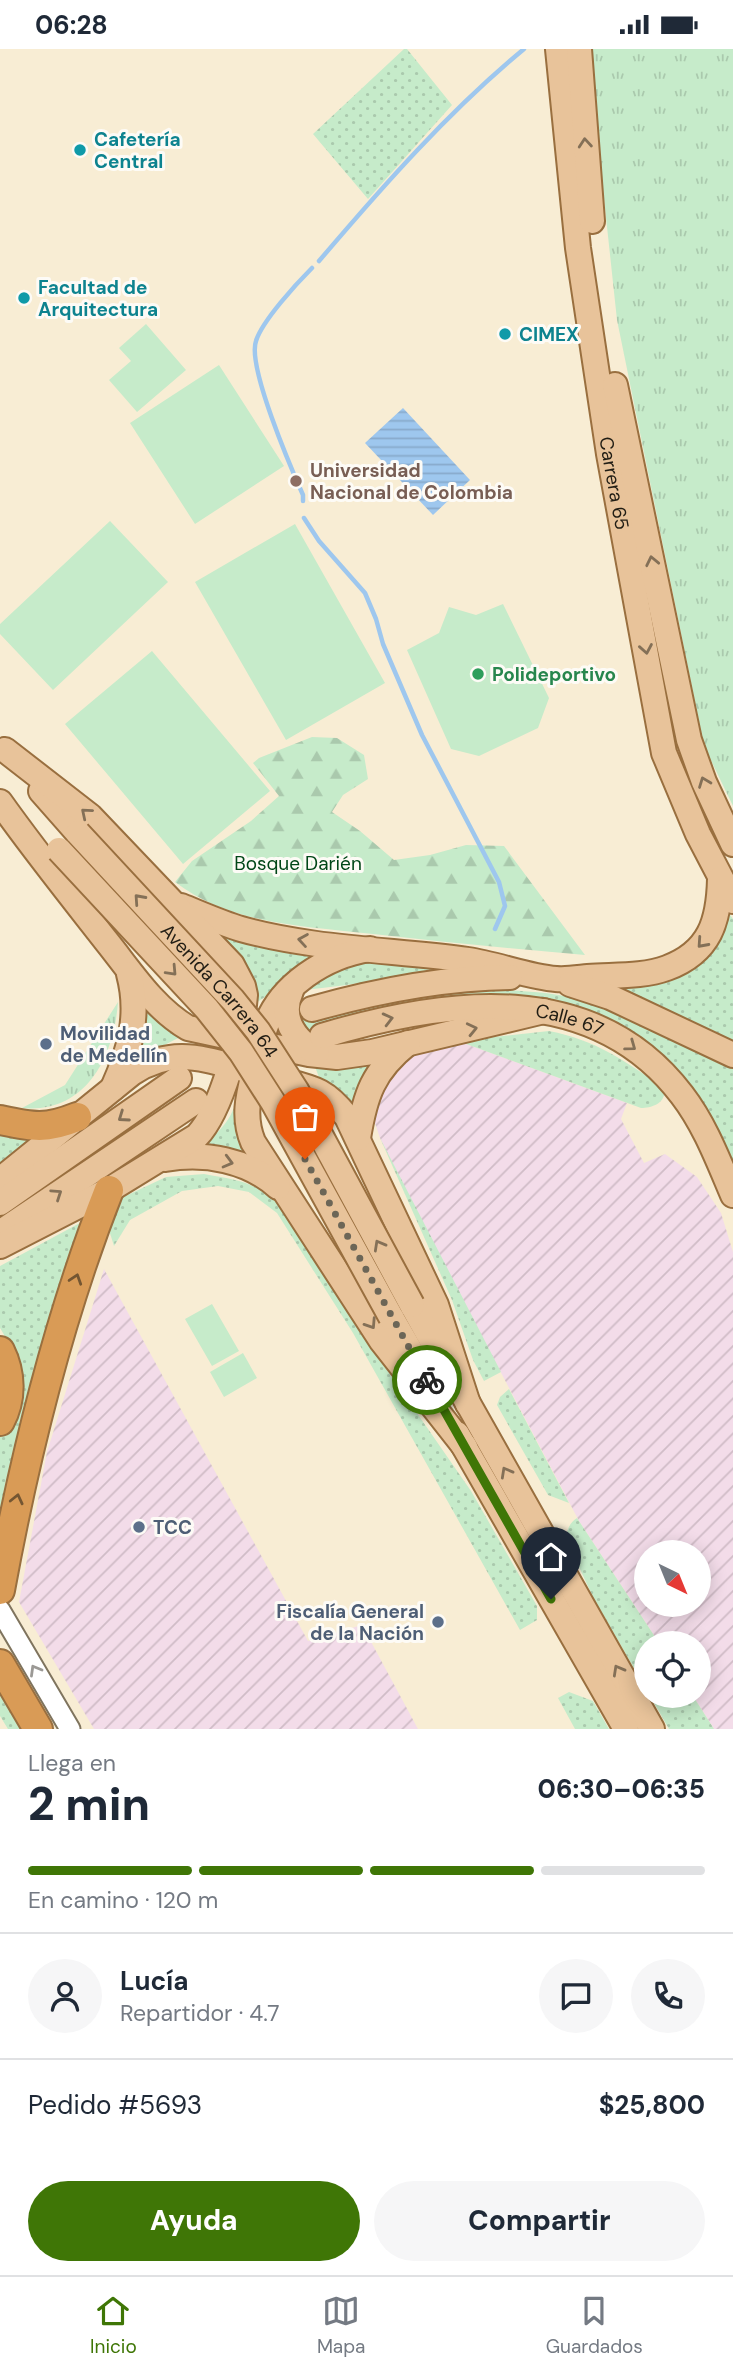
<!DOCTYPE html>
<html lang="es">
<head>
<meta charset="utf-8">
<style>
	:root { --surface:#fff; --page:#f6f6f7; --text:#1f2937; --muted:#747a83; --line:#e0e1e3; --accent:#3f7606 }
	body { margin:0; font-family:"DM Sans",sans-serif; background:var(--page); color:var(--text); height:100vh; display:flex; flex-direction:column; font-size:26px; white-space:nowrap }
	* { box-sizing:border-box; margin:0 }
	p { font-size:23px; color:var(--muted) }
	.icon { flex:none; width:38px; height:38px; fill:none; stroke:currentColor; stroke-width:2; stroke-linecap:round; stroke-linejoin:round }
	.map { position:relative; height:1680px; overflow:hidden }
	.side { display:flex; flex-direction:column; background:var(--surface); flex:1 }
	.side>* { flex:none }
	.needle { width:46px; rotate:137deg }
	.tools { position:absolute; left:634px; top:1491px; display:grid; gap:14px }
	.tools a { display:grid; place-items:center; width:77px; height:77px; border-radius:50%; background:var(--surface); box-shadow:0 4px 18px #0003; font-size:35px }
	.pin { position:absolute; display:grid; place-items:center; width:60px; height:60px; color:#fff; margin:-72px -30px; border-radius:50% 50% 50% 0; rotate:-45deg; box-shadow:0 0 7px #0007 }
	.pin .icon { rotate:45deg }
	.courier { position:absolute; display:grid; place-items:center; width:70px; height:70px; margin:-35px; border:5px solid #3f7606; border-radius:50%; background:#fff; color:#222; box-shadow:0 2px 9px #0007 }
	.head em { font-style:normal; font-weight:800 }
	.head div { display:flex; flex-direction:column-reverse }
	.head { display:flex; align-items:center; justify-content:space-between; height:119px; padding:0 28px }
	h1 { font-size:46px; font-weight:800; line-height:52px }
	.bar { display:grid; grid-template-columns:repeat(4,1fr); gap:10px 7px; align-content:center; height:84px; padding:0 28px }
	.bar i { height:9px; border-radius:5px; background:var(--line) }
	.bar .selected { background:var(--accent) }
	.bar p { grid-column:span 4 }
	.line { display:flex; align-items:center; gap:18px; padding:0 28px; border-top:2px solid var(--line) }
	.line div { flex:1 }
	.round { display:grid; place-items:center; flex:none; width:74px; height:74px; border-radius:37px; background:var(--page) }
	.cta { display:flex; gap:14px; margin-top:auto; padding:14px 28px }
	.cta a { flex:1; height:80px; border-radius:42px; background:var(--accent); color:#fff; font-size:28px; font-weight:800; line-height:80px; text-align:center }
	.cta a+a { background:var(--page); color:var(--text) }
	.status { display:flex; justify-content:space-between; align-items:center; height:49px; padding:0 35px; background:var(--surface); direction:ltr }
	.status svg { height:19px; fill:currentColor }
	.tab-bar { display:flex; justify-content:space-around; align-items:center; height:98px; border-top:2px solid var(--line); background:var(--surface); font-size:19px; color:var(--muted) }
	.tab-bar a { display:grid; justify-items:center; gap:4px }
	.tab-bar .selected { color:var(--accent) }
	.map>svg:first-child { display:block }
	.industrial { fill:url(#industrial-furrows); fill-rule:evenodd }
	.grass { fill:url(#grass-dots) }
	.forest { fill:url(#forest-firs) }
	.park { fill:url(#park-tufts) }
	.pitch { fill:#c6ebca }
	.water { fill:url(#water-rules) }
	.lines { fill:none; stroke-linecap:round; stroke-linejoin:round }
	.stream { stroke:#9ec7ee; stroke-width:4.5 }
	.minor-casing { stroke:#7f745e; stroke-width:23 }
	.major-casing { stroke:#996f3f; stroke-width:28 }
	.highway-casing { stroke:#996f3f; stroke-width:32 }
	.minor { stroke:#fff; stroke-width:19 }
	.major { stroke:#e8c39a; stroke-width:24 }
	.highway { stroke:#d99b56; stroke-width:28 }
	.major-bridge-casing { stroke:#996f3f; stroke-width:28; stroke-linecap:butt }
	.major-bridge { stroke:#e8c39a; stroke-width:24 }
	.oneway { stroke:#847057 }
	.oneway2 { stroke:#745632 }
	.oneway3 { stroke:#9b9995 }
	.done { stroke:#6c6657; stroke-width:7; stroke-dasharray:0 12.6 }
	.route { stroke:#3f7606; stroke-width:9 }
	.culture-dot { fill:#0f9aa8; stroke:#fdfbf6; stroke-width:2.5 }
	.education-dot { fill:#8d6e63; stroke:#fdfbf6; stroke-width:2.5 }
	.leisure-dot { fill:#2e9e5b; stroke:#fdfbf6; stroke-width:2.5 }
	.service-dot { fill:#5c6f8a; stroke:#fdfbf6; stroke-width:2.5 }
	.labels { text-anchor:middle; stroke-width:6; stroke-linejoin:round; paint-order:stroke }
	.culture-label { font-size:19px; font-weight:bold; fill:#0d838f; stroke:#fdfbf6; text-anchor:start }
	.education-label { font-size:19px; font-weight:bold; fill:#785e54; stroke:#fdfbf6; text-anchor:start }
	.street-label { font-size:19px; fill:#211d14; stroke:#fdfbf6 }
	.leisure-label { font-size:19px; font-weight:bold; fill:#27864d; stroke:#fdfbf6; text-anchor:start }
	.park-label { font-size:19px; fill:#004617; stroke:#fdfbf6 }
	.service-label { font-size:19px; font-weight:bold; fill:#4e5e75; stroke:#fdfbf6; text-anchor:start }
</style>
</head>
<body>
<div class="status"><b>06:28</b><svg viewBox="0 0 49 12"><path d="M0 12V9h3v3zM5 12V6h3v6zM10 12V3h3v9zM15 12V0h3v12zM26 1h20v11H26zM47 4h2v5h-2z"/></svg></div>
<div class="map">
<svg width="733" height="1680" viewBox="0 0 733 1680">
	<defs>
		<pattern id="industrial-furrows" width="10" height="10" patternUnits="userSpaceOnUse" patternTransform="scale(1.75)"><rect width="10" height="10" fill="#f3dce9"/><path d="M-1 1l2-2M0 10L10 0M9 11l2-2" fill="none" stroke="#d0bcc7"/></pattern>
		<pattern id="grass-dots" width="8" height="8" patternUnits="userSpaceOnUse" patternTransform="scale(1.75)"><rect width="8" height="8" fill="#c6ebca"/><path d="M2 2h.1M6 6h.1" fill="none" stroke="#aac9ad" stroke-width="1.8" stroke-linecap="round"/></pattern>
		<pattern id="forest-firs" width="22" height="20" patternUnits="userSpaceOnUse" patternTransform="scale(1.75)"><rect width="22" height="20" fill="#c6ebca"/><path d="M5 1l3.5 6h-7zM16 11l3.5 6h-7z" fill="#aac9ad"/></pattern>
		<pattern id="park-tufts" width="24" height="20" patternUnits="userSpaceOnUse" patternTransform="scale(1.75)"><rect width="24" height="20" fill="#c6ebca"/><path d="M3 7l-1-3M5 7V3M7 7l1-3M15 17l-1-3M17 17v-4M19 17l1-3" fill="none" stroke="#aac9ad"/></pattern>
		<pattern id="water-rules" width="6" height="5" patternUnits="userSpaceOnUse" patternTransform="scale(1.75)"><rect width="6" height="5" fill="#9ec7ee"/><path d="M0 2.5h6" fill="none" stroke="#88aacb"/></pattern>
	</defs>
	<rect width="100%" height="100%" fill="#f8edd4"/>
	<!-- industrial -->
	<path class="industrial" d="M458 992 627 1054 621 1070 644 1114 665 1105 697 1128 721 1164 733 1203V1680H714L693 1647H698V1594H659L579 1472 427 1183 380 1089 374 1071 377 1055 384 1037 395 1020 409 1008 427 999ZM646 1503H698V1556H646Z
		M104 1220 308 1592 362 1576 418 1680H94L19 1553 47 1403Z"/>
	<!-- grass -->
	<path class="grass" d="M404 0H407L452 56 368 150 313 85Z
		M728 863 733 870V995L608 935 646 933Z
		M204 875 333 902 256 954Z
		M349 911 467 918C412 925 358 936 304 941Z
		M446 942C493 941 540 939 586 952 636 965 687 996 733 1019V1120L669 1017 478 948 438 949 392 957 301 984 295 972 358 957Z
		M139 952 190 983 131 1013Z
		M549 982C596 991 625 1012 664 1039 667 1054 652 1059 641 1059L458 992Z
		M387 1008 354 1065 320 1031 314 1015Z
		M237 1050 258 1112 195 1102C216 1085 229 1077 237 1050Z
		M0 1079 40 1087 0 1122Z
		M380 1089 501 1323 484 1332 473 1311 452 1251Z
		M204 1125C243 1132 262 1134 289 1166L358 1279 471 1442 537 1557V1571L520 1581 353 1284 277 1164 249 1143 218 1137 182 1142 130 1171 114 1197 109 1181 117 1151 166 1128Z
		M91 1168 0 1512V1384L15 1304 0 1279V1217Z
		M509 1340 569 1454 548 1446 497 1356 500 1348Z
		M577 1469 659 1594H646V1640L593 1548 566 1490C567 1481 569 1474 577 1469Z
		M0 1635 27 1680H8L0 1667Z
		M569 1643 593 1652 609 1680H575L558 1649Z
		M650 1647H693L714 1680H669Z"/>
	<!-- forest -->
	<path class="forest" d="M312 688 337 689 364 706 368 730 343 746 332 763 360 782 394 811 430 806 466 796 504 797 585 906C515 900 444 893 373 885 306 877 231 876 175 833L192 812 251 772 279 747 253 714 259 709Z"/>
	<!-- park -->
	<path class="park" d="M588 0H733V757L704 697 617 271Z
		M118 953C114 1008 86 1065 22 1059L65 1036Z"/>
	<!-- pitch -->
	<path class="pitch" d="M146 275 186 321 137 363 109 331 131 312 119 299Z
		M219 316 284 417 195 475 130 374Z
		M110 472 168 533 53 641 0 585V575Z
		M295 475 385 634 286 691 195 533Z
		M503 555 549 649 538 679 479 707 451 700 407 601 439 584 449 558 476 566Z
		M152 602 270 742 183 815 65 675Z
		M212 1255 239 1302 212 1317 185 1270Z
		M243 1304 257 1329 224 1348 210 1323Z"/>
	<!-- water -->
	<path class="water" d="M403 359 470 431 433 466 365 394Z"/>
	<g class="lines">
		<!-- stream -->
		<path class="stream" d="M319 212C383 137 448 63 524 0
			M303 452V446C291 419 247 317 256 292 262 272 297 234 312 219
			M304 469 319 492 365 544 376 570 383 595 422 686 499 833 505 857 495 880"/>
		<!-- minor casing -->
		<g class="minor-casing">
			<path id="minor" d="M0 1561 70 1680"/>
		</g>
		<!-- major casing -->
		<g class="major-casing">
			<g id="major">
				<path id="s1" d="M558 0 578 199 609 405 664 704 698 785 733 852"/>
				<path d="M579 0 592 172"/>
				<path d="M615 336 689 691 704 733 733 795"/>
				<path d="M41 742 78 784"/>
				<path d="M0 753C34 801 71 847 107 893 131 923 154 959 188 979L309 1005 337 1008 372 1003 544 962"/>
				<path d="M181 857C201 865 221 874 241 880 311 900 395 901 468 911 496 915 529 928 556 930 566 931 578 929 588 928 613 926 643 928 667 919 710 903 719 872 720 830"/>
				<path d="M370 900C326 907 278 936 264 982 259 995 257 1010 254 1024 248 1048 243 1069 253 1093L381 1291 465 1398"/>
				<path d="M570 935 610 948 733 1006"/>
				<path d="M291 942C279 969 294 990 317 1004"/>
				<path d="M312 960C376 942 443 929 510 928"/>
				<path id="s2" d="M322 987C445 950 593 929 682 1046 705 1076 718 1111 733 1146"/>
				<path d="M278 1030C312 1039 324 1039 347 1068L436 1256 468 1355"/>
				<path d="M113 1039C130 1001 140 966 129 925"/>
				<path d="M358 1089C365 1046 373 1022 408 994"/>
				<path d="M165 1110C205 1103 248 1111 278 1138"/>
				<path d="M0 1131 132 1024C171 998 201 1009 243 1020"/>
				<path d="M0 1154 179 1029"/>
				<path d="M1 1183 196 1052"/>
				<path d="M0 1197 109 1141 197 1087C222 1061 242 983 245 946L243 937 232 916 90 767 5 701"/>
				<path d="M412 1256 441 1308"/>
				<path d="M391 1268 424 1325"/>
				<path d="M461 1342 652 1680"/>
				<path d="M457 1385 626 1680"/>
			</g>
		</g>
		<!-- highway casing -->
		<g class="highway-casing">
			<path id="highway" d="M0 1071C33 1078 45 1081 77 1068
				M0 1302C11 1324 12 1350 0 1372
				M0 1541C25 1405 58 1270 109 1141
				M0 1615 38 1680"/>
		</g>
		<!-- minor -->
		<use href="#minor" class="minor"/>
		<!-- major -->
		<use href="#major" class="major"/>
		<!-- highway -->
		<use href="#highway" class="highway"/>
		<!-- major-bridge casing -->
		<g class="major-bridge-casing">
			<g id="major-bridge">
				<path id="s3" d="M78 784 233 951 258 982 296 1041 412 1256"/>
				<path d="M59 801 207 960 241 1003 273 1053 391 1268"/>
			</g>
		</g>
		<!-- major-bridge -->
		<use href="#major-bridge" class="major-bridge"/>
	</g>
	<!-- one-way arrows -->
	<defs><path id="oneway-chevron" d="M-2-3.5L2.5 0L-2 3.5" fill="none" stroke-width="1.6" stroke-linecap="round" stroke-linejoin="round" transform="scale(1.75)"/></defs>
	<g class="oneway">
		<use href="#oneway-chevron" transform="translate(585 94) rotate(-95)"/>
		<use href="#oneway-chevron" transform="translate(652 512) rotate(-102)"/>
		<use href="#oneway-chevron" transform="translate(646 600) rotate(80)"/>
		<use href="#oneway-chevron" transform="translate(704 733) rotate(-111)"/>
		<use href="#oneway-chevron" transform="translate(86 764) rotate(-140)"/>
		<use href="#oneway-chevron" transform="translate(139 850) rotate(-132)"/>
		<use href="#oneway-chevron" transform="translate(303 891) rotate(-171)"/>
		<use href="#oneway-chevron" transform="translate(702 894) rotate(132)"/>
		<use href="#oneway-chevron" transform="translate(172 922) rotate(47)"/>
		<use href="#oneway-chevron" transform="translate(388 970) rotate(-14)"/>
		<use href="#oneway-chevron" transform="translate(472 980) rotate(-13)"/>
		<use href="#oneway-chevron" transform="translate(631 997) rotate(36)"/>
		<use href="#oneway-chevron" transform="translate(123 1068) rotate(145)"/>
		<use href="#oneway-chevron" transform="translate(228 1113) rotate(15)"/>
		<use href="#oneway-chevron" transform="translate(57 1145) rotate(-34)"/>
		<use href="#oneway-chevron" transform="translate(379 1196) rotate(-119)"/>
		<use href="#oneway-chevron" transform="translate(371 1275) rotate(57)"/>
		<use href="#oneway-chevron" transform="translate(506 1423) rotate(-119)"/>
		<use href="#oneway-chevron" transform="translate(618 1621) rotate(-119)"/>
	</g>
	<g class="oneway2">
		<use href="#oneway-chevron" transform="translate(76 1230) rotate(-72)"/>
		<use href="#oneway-chevron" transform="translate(17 1450) rotate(-77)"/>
	</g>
	<use class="oneway3" href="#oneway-chevron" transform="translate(35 1621) rotate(-120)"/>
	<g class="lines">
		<!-- done -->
		<path class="done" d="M305 1110 427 1331"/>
		<!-- route -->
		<path class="route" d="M427 1331 551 1550"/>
	</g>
	<!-- markers -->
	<g class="culture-dot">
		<circle cx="80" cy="101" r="7"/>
		<circle cx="24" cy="249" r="7"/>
		<circle cx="505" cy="285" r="7"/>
	</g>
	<circle class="education-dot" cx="296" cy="432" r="7"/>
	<circle class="leisure-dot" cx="478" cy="625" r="7"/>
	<g class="service-dot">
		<circle cx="46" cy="995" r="7"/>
		<circle cx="139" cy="1478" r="7"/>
		<circle cx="438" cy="1573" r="7"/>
	</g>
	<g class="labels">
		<!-- culture labels -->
		<g class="culture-label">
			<text x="94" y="97">Cafetería<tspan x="94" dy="22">Central</tspan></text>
			<text x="38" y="245">Facultad de<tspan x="38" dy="22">Arquitectura</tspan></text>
			<text x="519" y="292">CIMEX</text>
		</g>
		<!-- education labels -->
		<g class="education-label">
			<text x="310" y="428">Universidad<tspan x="310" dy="22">Nacional de Colombia</tspan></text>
		</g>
		<!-- street labels -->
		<g class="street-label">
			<text dy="7" stroke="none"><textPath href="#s1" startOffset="438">Carrera 65</textPath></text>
			<text dy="7" stroke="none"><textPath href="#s3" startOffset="212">Avenida Carrera 64</textPath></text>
			<text dy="7" stroke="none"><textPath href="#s2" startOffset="252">Calle 67</textPath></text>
		</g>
		<!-- leisure labels -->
		<g class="leisure-label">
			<text x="492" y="632">Polideportivo</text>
		</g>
		<!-- park labels -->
		<g class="park-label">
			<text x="298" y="821">Bosque Darién</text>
		</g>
		<!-- service labels -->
		<g class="service-label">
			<text x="60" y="991">Movilidad<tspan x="60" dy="22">de Medellín</tspan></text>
			<text x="153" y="1485">TCC</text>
			<text x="424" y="1569" text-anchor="end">Fiscalía General<tspan x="424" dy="22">de la Nación</tspan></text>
		</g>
	</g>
</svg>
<div class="tools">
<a><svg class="needle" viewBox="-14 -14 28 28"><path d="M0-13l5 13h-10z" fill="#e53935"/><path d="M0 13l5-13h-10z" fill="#747a83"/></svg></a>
<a><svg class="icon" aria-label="locate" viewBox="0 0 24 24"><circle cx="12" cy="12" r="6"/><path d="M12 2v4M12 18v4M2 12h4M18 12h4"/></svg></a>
</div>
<div class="pin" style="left:305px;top:1110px;background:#ea580c"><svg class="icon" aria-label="bag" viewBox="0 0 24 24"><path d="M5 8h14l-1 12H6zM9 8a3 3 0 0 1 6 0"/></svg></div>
<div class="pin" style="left:551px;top:1550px;background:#1f2937"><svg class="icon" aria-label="home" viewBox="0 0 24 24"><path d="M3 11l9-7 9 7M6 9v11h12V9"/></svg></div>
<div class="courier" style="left:427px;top:1331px"><svg class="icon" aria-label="bike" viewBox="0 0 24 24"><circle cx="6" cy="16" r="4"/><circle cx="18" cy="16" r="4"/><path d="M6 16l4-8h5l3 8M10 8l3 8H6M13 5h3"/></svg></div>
</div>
<section class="side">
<div class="head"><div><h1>2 min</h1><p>Llega en</p></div><em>06:30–06:35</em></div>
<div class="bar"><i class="selected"></i><i class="selected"></i><i class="selected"></i><i></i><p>En camino · 120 m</p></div>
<div class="line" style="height:126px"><a class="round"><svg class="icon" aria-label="person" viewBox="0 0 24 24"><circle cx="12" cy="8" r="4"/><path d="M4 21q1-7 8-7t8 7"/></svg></a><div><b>Lucía</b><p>Repartidor · 4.7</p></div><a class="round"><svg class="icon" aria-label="chat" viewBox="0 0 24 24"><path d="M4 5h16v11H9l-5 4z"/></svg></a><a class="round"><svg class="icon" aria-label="phone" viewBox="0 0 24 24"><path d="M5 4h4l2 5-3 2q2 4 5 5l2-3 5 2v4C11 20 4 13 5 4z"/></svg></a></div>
<div class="line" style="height:91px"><div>Pedido #5693</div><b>$25,800</b></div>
<div class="cta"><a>Ayuda</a><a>Compartir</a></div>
</section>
<nav class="tab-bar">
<a class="selected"><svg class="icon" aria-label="home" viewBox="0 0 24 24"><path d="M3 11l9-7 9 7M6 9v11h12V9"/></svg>Inicio</a>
<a><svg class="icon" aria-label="map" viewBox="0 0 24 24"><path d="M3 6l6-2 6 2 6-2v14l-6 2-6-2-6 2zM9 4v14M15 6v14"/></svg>Mapa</a>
<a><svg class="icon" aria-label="saved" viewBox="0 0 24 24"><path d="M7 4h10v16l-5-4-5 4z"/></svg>Guardados</a>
</nav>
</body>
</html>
